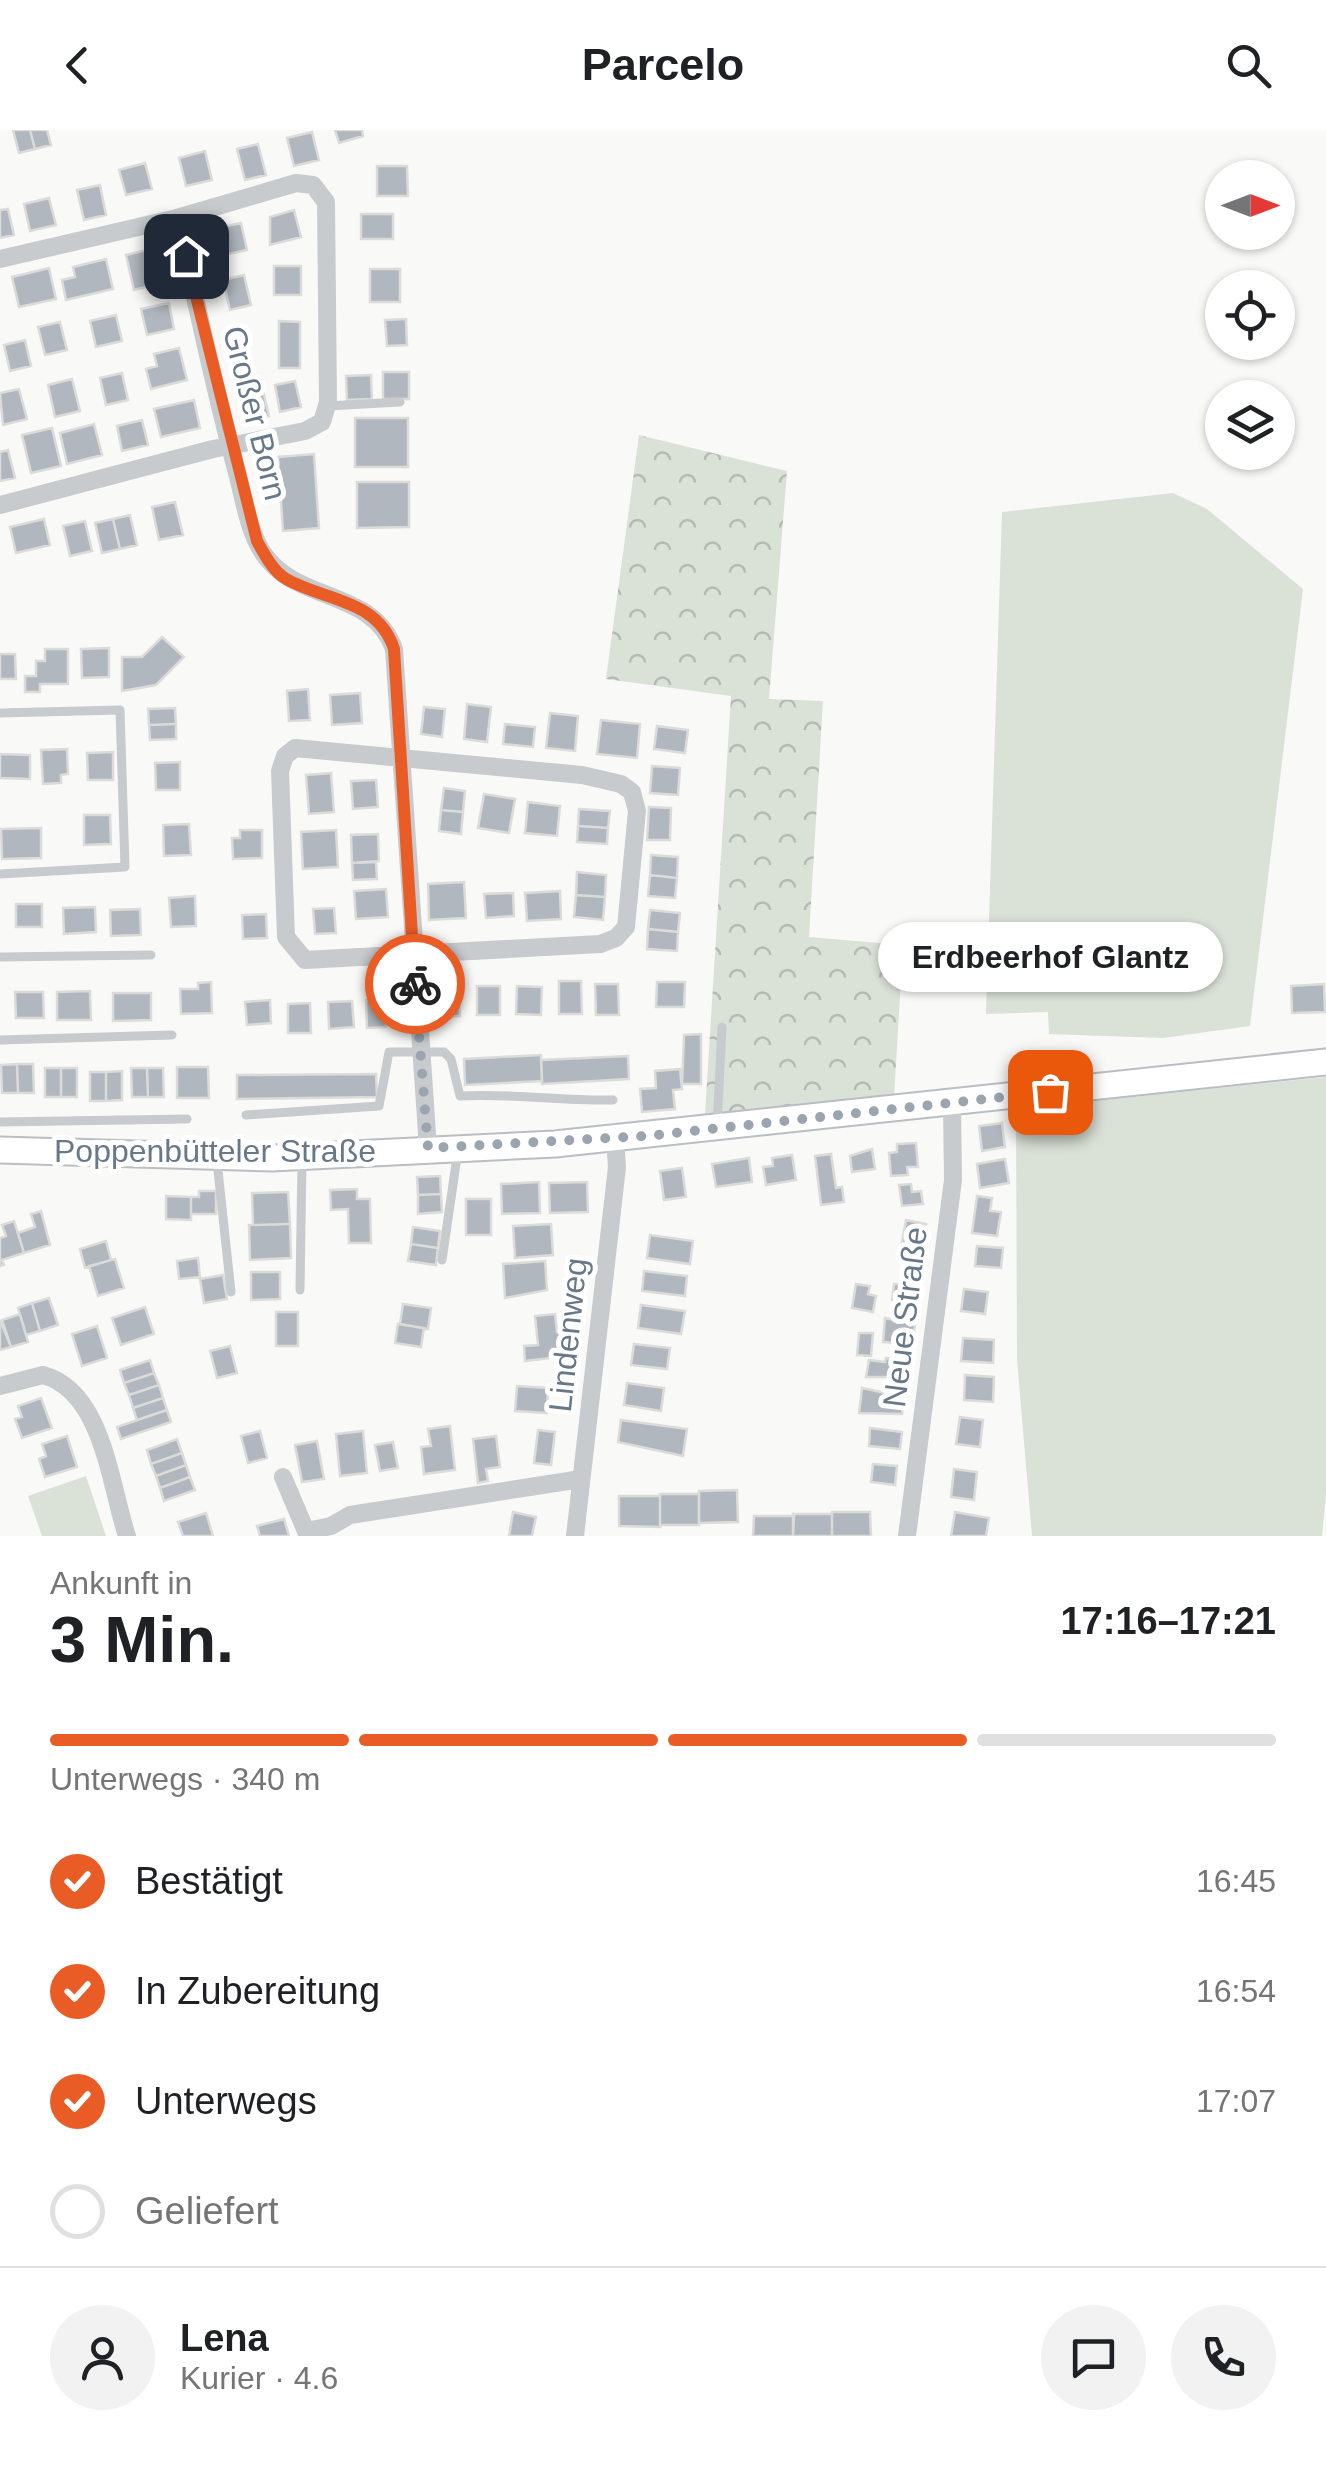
<!DOCTYPE html>
<html lang="de">
<head>
<meta charset="utf-8">
<style>
	:root { --surface:#fff; --page:#f2f2f2; --text:#202124; --muted:#757577; --line:#e0e0e0; --accent:#ea5c26 }
	body { margin:0; font-family:Arial,sans-serif; background:var(--page); color:var(--text); height:100vh; display:flex; flex-direction:column; font-size:38px; white-space:nowrap }
	* { box-sizing:border-box; margin:0 }
	p { font-size:32px; color:var(--muted) }
	.icon { flex:none; width:55px; height:55px; fill:none; stroke:currentColor; stroke-width:2; stroke-linecap:round; stroke-linejoin:round }
	.map { position:relative; height:1406px; overflow:hidden }
	.side { display:flex; flex-direction:column; background:var(--surface); flex:1 }
	.side>* { flex:none }
	.needle { width:65px; rotate:90deg }
	.controls { position:absolute; left:1205px; top:30px; display:grid; gap:20px }
	.controls a { display:grid; place-items:center; width:90px; height:90px; border-radius:50%; background:var(--surface); box-shadow:0 2px 8px #0004; font-size:50px }
	.pin { position:absolute; display:grid; place-items:center; width:85px; height:85px; color:#fff; margin:-42px; border-radius:20px; box-shadow:0 5px 15px #0006 }
	.courier { position:absolute; display:grid; place-items:center; width:100px; height:100px; margin:-50px; border:8px solid #ea5c26; border-radius:50%; background:#fff; color:#222; box-shadow:0 2px 12px #0007 }
	.bubble { position:absolute; height:70px; border-radius:35px; background:var(--surface); box-shadow:0 2px 8px #0004; font-size:32px; font-weight:700; line-height:70px; text-align:center }
	.head em { font-style:normal; font-weight:700 }
	.head div { display:flex; flex-direction:column-reverse }
	.head { display:flex; align-items:center; justify-content:space-between; height:170px; padding:0 50px }
	h1 { font-size:65px; font-weight:700; line-height:75px }
	.bar { display:grid; grid-template-columns:repeat(4,1fr); gap:15px 10px; align-content:center; height:120px; padding:0 50px }
	.bar i { height:12px; border-radius:8px; background:var(--line) }
	.bar .active { background:var(--accent) }
	.bar p { grid-column:span 4 }
	.line { display:flex; align-items:center; gap:25px; padding:0 50px; border-top:2px solid var(--line) }
	.line div { flex:1 }
	.round { display:grid; place-items:center; flex:none; width:105px; height:105px; border-radius:52px; background:var(--page) }
	ol { padding:0 50px; list-style:none }
	li { display:flex; align-items:center; gap:30px; height:110px }
	li p { margin-inline-start:auto }
	li .icon { padding:10px; border-radius:50%; background:var(--accent); color:#fff; stroke-width:4 }
	li:last-child { color:var(--muted) }
	li i { width:55px; height:55px; border:5px solid var(--line); border-radius:50% }
	header { display:flex; justify-content:space-between; align-items:center; height:130px; padding:0 50px; background:var(--surface); font-size:45px; font-weight:700 }
	.map>svg:first-child { display:block }
	.green { fill:#dae1d7 }
	.forest { fill:url(#forest-crowns) }
	.building { fill:#b0b7be; stroke:#dbdbd9; stroke-width:2.5 }
	.lines { fill:none; stroke-linecap:round; stroke-linejoin:round }
	.secondary-casing { stroke:#b9bec3; stroke-width:29 }
	.service { stroke:#c7cbce; stroke-width:9 }
	.minor { stroke:#c7cbce; stroke-width:18 }
	.secondary { stroke:#fff; stroke-width:25 }
	.done { stroke:#9aa5b0; stroke-width:10; stroke-dasharray:0 18 }
	.route { stroke:#ea5c26; stroke-width:12 }
	.labels { text-anchor:middle; stroke-width:10; stroke-linejoin:round; paint-order:stroke }
	.street-label { font-size:32px; fill:#677889; stroke:#fff }
</style>
</head>
<body>
<header><svg class="icon" aria-label="back" viewBox="0 0 24 24"><path d="M15 5l-7 7 7 7"/></svg>Parcelo<svg class="icon" aria-label="search" viewBox="0 0 24 24"><circle cx="10" cy="10" r="6"/><path d="M15 15l6 6"/></svg></header>
<div class="map">
<svg width="1326" height="1406" viewBox="0 0 1326 1406">
	<defs>
		<pattern id="forest-crowns" width="20" height="18" patternUnits="userSpaceOnUse" patternTransform="scale(2.5)"><rect width="20" height="18" fill="#dae1d7"/><path d="M2 6a3 3 0 1 1 6 0M12 15a3 3 0 1 1 6 0" fill="none" stroke="#b5bbb4"/></pattern>
	</defs>
	<rect width="100%" height="100%" fill="#f9f9f7"/>
	<!-- green -->
	<path class="green" d="M1173 363 1207 379 1303 459 1250 896 1163 908 1049 904 1048 882 986 884 1002 382Z
		M1326 947V1364L1322 1406H1032L1017 1229 1016 979Z
		M86 1346 106 1406H42L28 1366Z"/>
	<!-- forest -->
	<path class="forest" d="M639 305 787 341 769 569 823 571 809 807 903 815 894 968 705 984 731 566 606 549Z"/>
	<!-- building -->
	<path class="building" d="M13 0H30L35 19 19 23Z
		M30 0H47L51 15 35 19Z
		M335 0H362L363 6 339 13Z
		M312 2 319 30 294 36 287 8Z
		M258 14 266 45 245 50 237 19Z
		M205 21 212 50 186 56 179 28Z
		M145 33 152 59 126 65 119 40Z
		M377 36H407L408 66H377Z
		M100 55 106 85 84 90 77 60Z
		M49 68 56 95 30 101 24 74Z
		M8 79 14 105 0 108V80Z
		M294 80 301 107 270 115V87Z
		M361 84H393V109H361Z
		M241 93 247 120 224 125 218 98Z
		M155 118 163 153 134 160 126 125Z
		M106 129 113 159 66 170 62 150 75 147 73 137Z
		M274 136H301V165H274Z
		M49 138 56 169 19 177 12 147Z
		M370 139H400V172H370Z
		M244 145 251 175 230 180 223 150Z
		M169 173 174 199 147 205 141 179Z
		M116 185 122 211 96 217 90 191Z
		M406 189 407 215 387 216 385 190Z
		M279 191 300 192V238H279Z
		M60 192 67 220 45 225 38 197Z
		M25 210 31 236 10 241 4 215Z
		M179 218 187 250 151 259 146 239 157 236 154 224Z
		M383 242H409V269H383Z
		M122 243 128 270 106 275 100 248Z
		M371 245 372 269 347 270 346 246Z
		M72 249 80 281 55 287 48 255Z
		M295 251 301 277 280 282 275 255Z
		M262 257 269 286 249 290 243 262Z
		M19 259 27 289 3 295 0 263Z
		M194 270 200 298 161 307 154 279Z
		M355 288H408V337H355Z
		M142 290 148 315 122 321 117 296Z
		M94 294 102 325 67 334 60 303Z
		M52 298 61 336 31 343 22 305Z
		M8 320 15 348 0 351V322Z
		M314 324 319 398 283 401 278 327Z
		M357 352H409V397L357 398Z
		M175 372 183 405 159 410 152 377Z
		M130 385 137 415 120 419 113 389Z
		M44 389 50 415 16 423 10 397Z
		M113 389 120 419 102 423 95 393Z
		M85 391 92 421 70 426 63 396Z
		M162 507 184 527 156 555 122 561V527H142Z
		M109 518V547L82 548 81 519Z
		M45 519H68V554H40V562H25V546H36V531H45Z
		M0 524H15L16 549H0Z
		M308 559 310 590 289 591 287 561Z
		M360 563 362 593 332 595 330 565Z
		M467 574 491 577 487 612 464 609Z
		M424 577 445 579 442 607 421 604Z
		M175 578 176 594 149 595 148 579Z
		M550 583 578 586 575 621 546 618Z
		M601 590 640 594 637 628 597 624Z
		M176 594V609L150 610 149 595Z
		M505 594 535 597 533 617 503 614Z
		M657 596 688 600 685 623 654 619Z
		M67 619 68 644 61 645V653L43 654 41 620Z
		M113 622V650H88L87 623Z
		M0 624 30 625V649L0 648Z
		M180 632V660H156L155 633Z
		M652 636 680 638 678 665 650 663Z
		M331 643 334 682 309 684 306 645Z
		M376 650 378 677 353 679 351 651Z
		M444 658 465 661 463 682 441 680Z
		M484 664 515 669 509 703 478 698Z
		M528 672 560 676 557 706 525 703Z
		M649 677 671 678 670 710H647Z
		M579 679 610 681 608 698 578 696Z
		M441 680 463 682 461 704 439 701Z
		M84 685H110L111 714 84 715Z
		M189 694 191 725 164 726 163 695Z
		M578 696 608 698 607 714 577 712Z
		M41 698V728L2 729 1 699Z
		M240 700H262V728L233 729 232 708H240Z
		M336 700 338 737 303 739 301 702Z
		M378 704 379 731 352 733 351 705Z
		M651 725 678 727 677 748 650 745Z
		M376 732 377 749 353 750 352 733Z
		M577 742 606 745 605 767 576 765Z
		M650 745 677 748 675 768 648 766Z
		M464 752 466 788 429 790 428 754Z
		M386 759 388 787 356 789 354 761Z
		M560 761 561 789 527 791 525 763Z
		M513 763 514 786 486 788 484 764Z
		M576 765 605 767 603 790 574 787Z
		M195 766 196 796 171 797 169 768Z
		M16 774H42V797H16Z
		M95 777 96 802 64 804 63 778Z
		M334 778 336 803 315 804 313 779Z
		M140 779 141 805 111 806 110 780Z
		M650 780 680 783 678 802 648 799Z
		M266 784 267 808 243 809 242 785Z
		M648 799 678 802 677 821 647 819Z
		M559 851H581L582 884H559Z
		M211 852 212 883 181 884 180 859H198V853Z
		M657 852H685L684 877H656Z
		M595 854H618L619 885H596Z
		M1324 854 1325 882 1292 883 1291 856Z
		M477 856H500V885H477Z
		M517 856 542 857 541 885 516 884Z
		M459 858 460 886 439 887 438 859Z
		M90 861 91 890H57V862Z
		M15 862H43L44 888H16Z
		M113 863H151V890L113 891Z
		M270 870 271 893 247 895 245 872Z
		M366 870H385L386 897 367 898Z
		M352 871 354 897 329 899 328 872Z
		M310 873 311 903H288V874Z
		M701 904V954H682L684 905Z
		M541 925 542 951 465 955 464 929Z
		M628 926 629 949 542 954 541 930Z
		M17 934 18 963H2L1 935Z
		M17 934H33L34 963H18Z
		M177 937H208L209 968H177Z
		M45 938H61V967H45Z
		M61 938H77V967H61Z
		M131 938H147L148 967H132Z
		M147 938H163L164 967H148Z
		M680 939 682 959 673 960 675 979 642 982 640 959 656 958 655 941Z
		M122 941V970L106 971V942Z
		M90 942H106V971H90Z
		M376 944 377 967 237 969V945Z
		M1002 993 1005 1017 982 1021 979 996Z
		M916 1013 918 1037H907L908 1045 891 1046 889 1023 897 1022V1014Z
		M872 1019 875 1039 852 1042 850 1026Z
		M831 1024 836 1058 842 1057 844 1072 821 1075 815 1026Z
		M792 1025 796 1050 766 1055 763 1037 773 1036 772 1028Z
		M749 1028 752 1052 716 1057 712 1034Z
		M1005 1029 1009 1053 980 1058 977 1034Z
		M682 1038 686 1067 664 1070 660 1041Z
		M440 1046 441 1064 418 1065 417 1047Z
		M539 1052 540 1083 502 1084 501 1054Z
		M587 1052 588 1082 550 1083 549 1053Z
		M911 1054 912 1062 921 1061 923 1074 902 1076 899 1055Z
		M357 1059V1069H370L371 1113H349L348 1079 331 1080 330 1060Z
		M199 1061H216V1084H191V1067H199Z
		M288 1062 290 1094 253 1095 252 1063Z
		M441 1064 442 1082 418 1084V1065Z
		M166 1066 191 1067V1090L166 1089Z
		M977 1066 992 1068 990 1081 1001 1082 997 1106 972 1103Z
		M466 1069H491V1105H466Z
		M41 1081 50 1115 24 1123 18 1103 35 1097 31 1084Z
		M906 1090 926 1094 921 1121 901 1118Z
		M14 1091 24 1123 2 1130 4 1135 0 1136V1108L6 1106 2 1095Z
		M290 1094 291 1128 250 1130 249 1095Z
		M551 1094 553 1125 515 1128 513 1096Z
		M413 1097 440 1101 438 1118 411 1114Z
		M650 1105 693 1111 690 1134 647 1128Z
		M106 1111 111 1130 85 1138 80 1119Z
		M411 1114 438 1118 436 1135 408 1131Z
		M977 1116 1003 1118 1001 1138 975 1136Z
		M198 1128 200 1147 179 1149 177 1131Z
		M115 1129 124 1158 98 1166 89 1136Z
		M545 1131 547 1160 505 1168 503 1134Z
		M644 1141 687 1146 685 1166 642 1161Z
		M251 1142H280V1169L251 1170Z
		M223 1145 227 1169 204 1173 200 1149Z
		M856 1154 870 1156 868 1164 876 1166 873 1182 852 1178Z
		M894 1154 918 1156 917 1173 892 1170Z
		M964 1159 988 1162 985 1184 961 1181Z
		M49 1168 58 1195 40 1201 32 1173Z
		M32 1173 40 1201 26 1205 18 1178Z
		M403 1174 431 1178 428 1199 400 1194Z
		M641 1175 685 1181 681 1204 638 1198Z
		M145 1177 154 1204 121 1215 112 1188Z
		M276 1182H298V1216H276Z
		M20 1184 28 1212 11 1217 2 1190Z
		M555 1184 557 1202 564 1201 566 1216 558 1217 559 1227 525 1231 524 1216 538 1215 535 1186Z
		M885 1188 915 1194 913 1214 883 1212Z
		M0 1190 11 1217 0 1220Z
		M398 1194 424 1198 421 1217 395 1213Z
		M97 1196 107 1228 82 1236 72 1204Z
		M859 1203H873L871 1226 857 1225Z
		M963 1208 994 1210 993 1233 961 1231Z
		M634 1214 670 1218 667 1239 631 1235Z
		M230 1216 237 1243 217 1248 210 1221Z
		M886 1228 908 1231 906 1247H866L869 1230 885 1232Z
		M150 1230 154 1243 124 1253 120 1240Z
		M154 1243 159 1255 129 1265 124 1253Z
		M965 1245 994 1247 993 1272 964 1270Z
		M627 1253 664 1258 661 1281 624 1275Z
		M159 1255 163 1268 133 1278 129 1265Z
		M517 1256 548 1258 547 1283 515 1281Z
		M862 1258 904 1267 902 1284 859 1283Z
		M41 1268 52 1298 22 1308 15 1289 22 1287 18 1276Z
		M163 1268 167 1280 137 1290 133 1278Z
		M167 1280 171 1292 121 1309 117 1297Z
		M960 1287 983 1290 980 1317 956 1314Z
		M621 1290 687 1299 683 1326 618 1312Z
		M450 1296 455 1340 424 1344 421 1317 431 1316 428 1299Z
		M870 1298 902 1302 900 1319 869 1316Z
		M538 1300 555 1302 551 1335 534 1333Z
		M260 1301 267 1328 248 1333 241 1306Z
		M363 1301 367 1343 340 1346 336 1304Z
		M67 1306 77 1337 45 1347 39 1329 46 1326 42 1314Z
		M496 1306 500 1337 486 1339 488 1351 478 1353 473 1309Z
		M177 1309 182 1323 151 1334 147 1320Z
		M317 1311 324 1349 302 1352 295 1315Z
		M393 1312 398 1338 380 1341 375 1315Z
		M182 1323 186 1335 156 1346 151 1334Z
		M873 1334 897 1336 895 1355 871 1352Z
		M186 1335 190 1347 160 1358 156 1346Z
		M954 1339 977 1342 974 1370 951 1367Z
		M190 1347 195 1360 164 1371 160 1358Z
		M737 1360 738 1392 699 1393V1361Z
		M660 1364H699V1395H660Z
		M619 1366H660V1397L619 1396Z
		M513 1382 536 1387 532 1406H509Z
		M832 1382H870L871 1406H832Z
		M955 1382 989 1388 986 1406H951Z
		M206 1383 213 1406H183L178 1392Z
		M793 1384H832V1406H793Z
		M754 1386H794L793 1406H753Z
		M284 1389 289 1406H260L257 1396Z"/>
	<g class="lines">
		<!-- secondary casing -->
		<g class="secondary-casing">
			<path id="secondary" d="M0 1020 272 1028 555 1014 1326 932"/>
		</g>
		<!-- service -->
		<path class="service" d="M328 276 400 272
			M0 583 120 580 125 737 0 744
			M0 827 151 825
			M0 910 172 905
			M246 985 379 976 389 922H444L451 929 460 966C511 963 561 971 613 970
			M0 992 187 989
			M717 996 722 897
			M217 1031 231 1162
			M442 1130 458 1020
			M300 1160 302 1029"/>
		<!-- minor -->
		<path class="minor" d="M177 88C197 173 214 259 237 343 244 369 248 400 263 423 296 473 373 459 394 519L428 1018
			M0 129 177 88 296 53 313 55 326 72 328 272 322 292 305 301 213 319 0 375
			M295 618 582 645 621 654 632 662 637 681 626 797 616 808 600 814 305 830 286 807 280 641 285 626Z
			M0 1256 43 1245C103 1261 110 1355 127 1406
			M283 1347 308 1406
			M307 1401 331 1396 350 1385 581 1349
			M575 1406 617 1037 615 1009
			M907 1406 953 1050 952 974"/>
		<!-- secondary -->
		<use href="#secondary" class="secondary"/>
	</g>
	<g class="lines">
		<!-- done -->
		<path class="done" d="M415 854 428 1018 647 1006 1050 962"/>
		<!-- route -->
		<path class="route" d="M186 126 257 411C264 424 273 441 286 449 325 471 378 469 394 519L415 854"/>
	</g>
	<g class="labels">
		<!-- street labels -->
		<g class="street-label">
			<text transform="translate(255 283) rotate(76)" y="11">Großer Born</text>
			<text x="215" y="1032">Poppenbütteler Straße</text>
			<text transform="translate(905 1187) rotate(-83)" y="11">Neue Straße</text>
			<text transform="translate(568 1205) rotate(-84)" y="11">Lindenweg</text>
		</g>
	</g>
</svg>
<div class="controls">
<a><svg class="needle" viewBox="-14 -14 28 28"><path d="M0-13l5 13h-10z" fill="#e53935"/><path d="M0 13l5-13h-10z" fill="#757577"/></svg></a>
<a><svg class="icon" aria-label="locate" viewBox="0 0 24 24"><circle cx="12" cy="12" r="6"/><path d="M12 2v4M12 18v4M2 12h4M18 12h4"/></svg></a>
<a><svg class="icon" aria-label="layers" viewBox="0 0 24 24"><path d="M12 4l9 5-9 5-9-5zM3 14l9 5 9-5"/></svg></a>
</div>
<div class="pin" style="left:1050px;top:962px;background:#ea580c"><svg class="icon" aria-label="bag" viewBox="0 0 24 24"><path d="M5 8h14l-1 12H6zM9 8a3 3 0 0 1 6 0"/></svg></div>
<div class="pin" style="left:186px;top:126px;background:#1f2937"><svg class="icon" aria-label="home" viewBox="0 0 24 24"><path d="M3 11l9-7 9 7M6 9v11h12V9"/></svg></div>
<div class="courier" style="left:415px;top:854px"><svg class="icon" aria-label="bike" viewBox="0 0 24 24"><circle cx="6" cy="16" r="4"/><circle cx="18" cy="16" r="4"/><path d="M6 16l4-8h5l3 8M10 8l3 8H6M13 5h3"/></svg></div>
<div class="bubble" style="left:878px;top:792px;width:345px">Erdbeerhof Glantz</div>
</div>
<section class="side">
<div class="head"><div><h1>3 Min.</h1><p>Ankunft in</p></div><em>17:16–17:21</em></div>
<div class="bar"><i class="active"></i><i class="active"></i><i class="active"></i><i></i><p>Unterwegs · 340 m</p></div>
<ol>
<li><svg class="icon" aria-label="check" viewBox="0 0 24 24"><path d="M5 12l5 5 9-10"/></svg>Bestätigt<p>16:45</p></li>
<li><svg class="icon" aria-label="check" viewBox="0 0 24 24"><path d="M5 12l5 5 9-10"/></svg>In Zubereitung<p>16:54</p></li>
<li><svg class="icon" aria-label="check" viewBox="0 0 24 24"><path d="M5 12l5 5 9-10"/></svg>Unterwegs<p>17:07</p></li>
<li><i></i>Geliefert</li>
</ol>
<div class="line" style="height:180px"><a class="round"><svg class="icon" aria-label="person" viewBox="0 0 24 24"><circle cx="12" cy="8" r="4"/><path d="M4 21q1-7 8-7t8 7"/></svg></a><div><b>Lena</b><p>Kurier · 4.6</p></div><a class="round"><svg class="icon" aria-label="chat" viewBox="0 0 24 24"><path d="M4 5h16v11H9l-5 4z"/></svg></a><a class="round"><svg class="icon" aria-label="phone" viewBox="0 0 24 24"><path d="M5 4h4l2 5-3 2q2 4 5 5l2-3 5 2v4C11 20 4 13 5 4z"/></svg></a></div>
</section>
</body>
</html>
